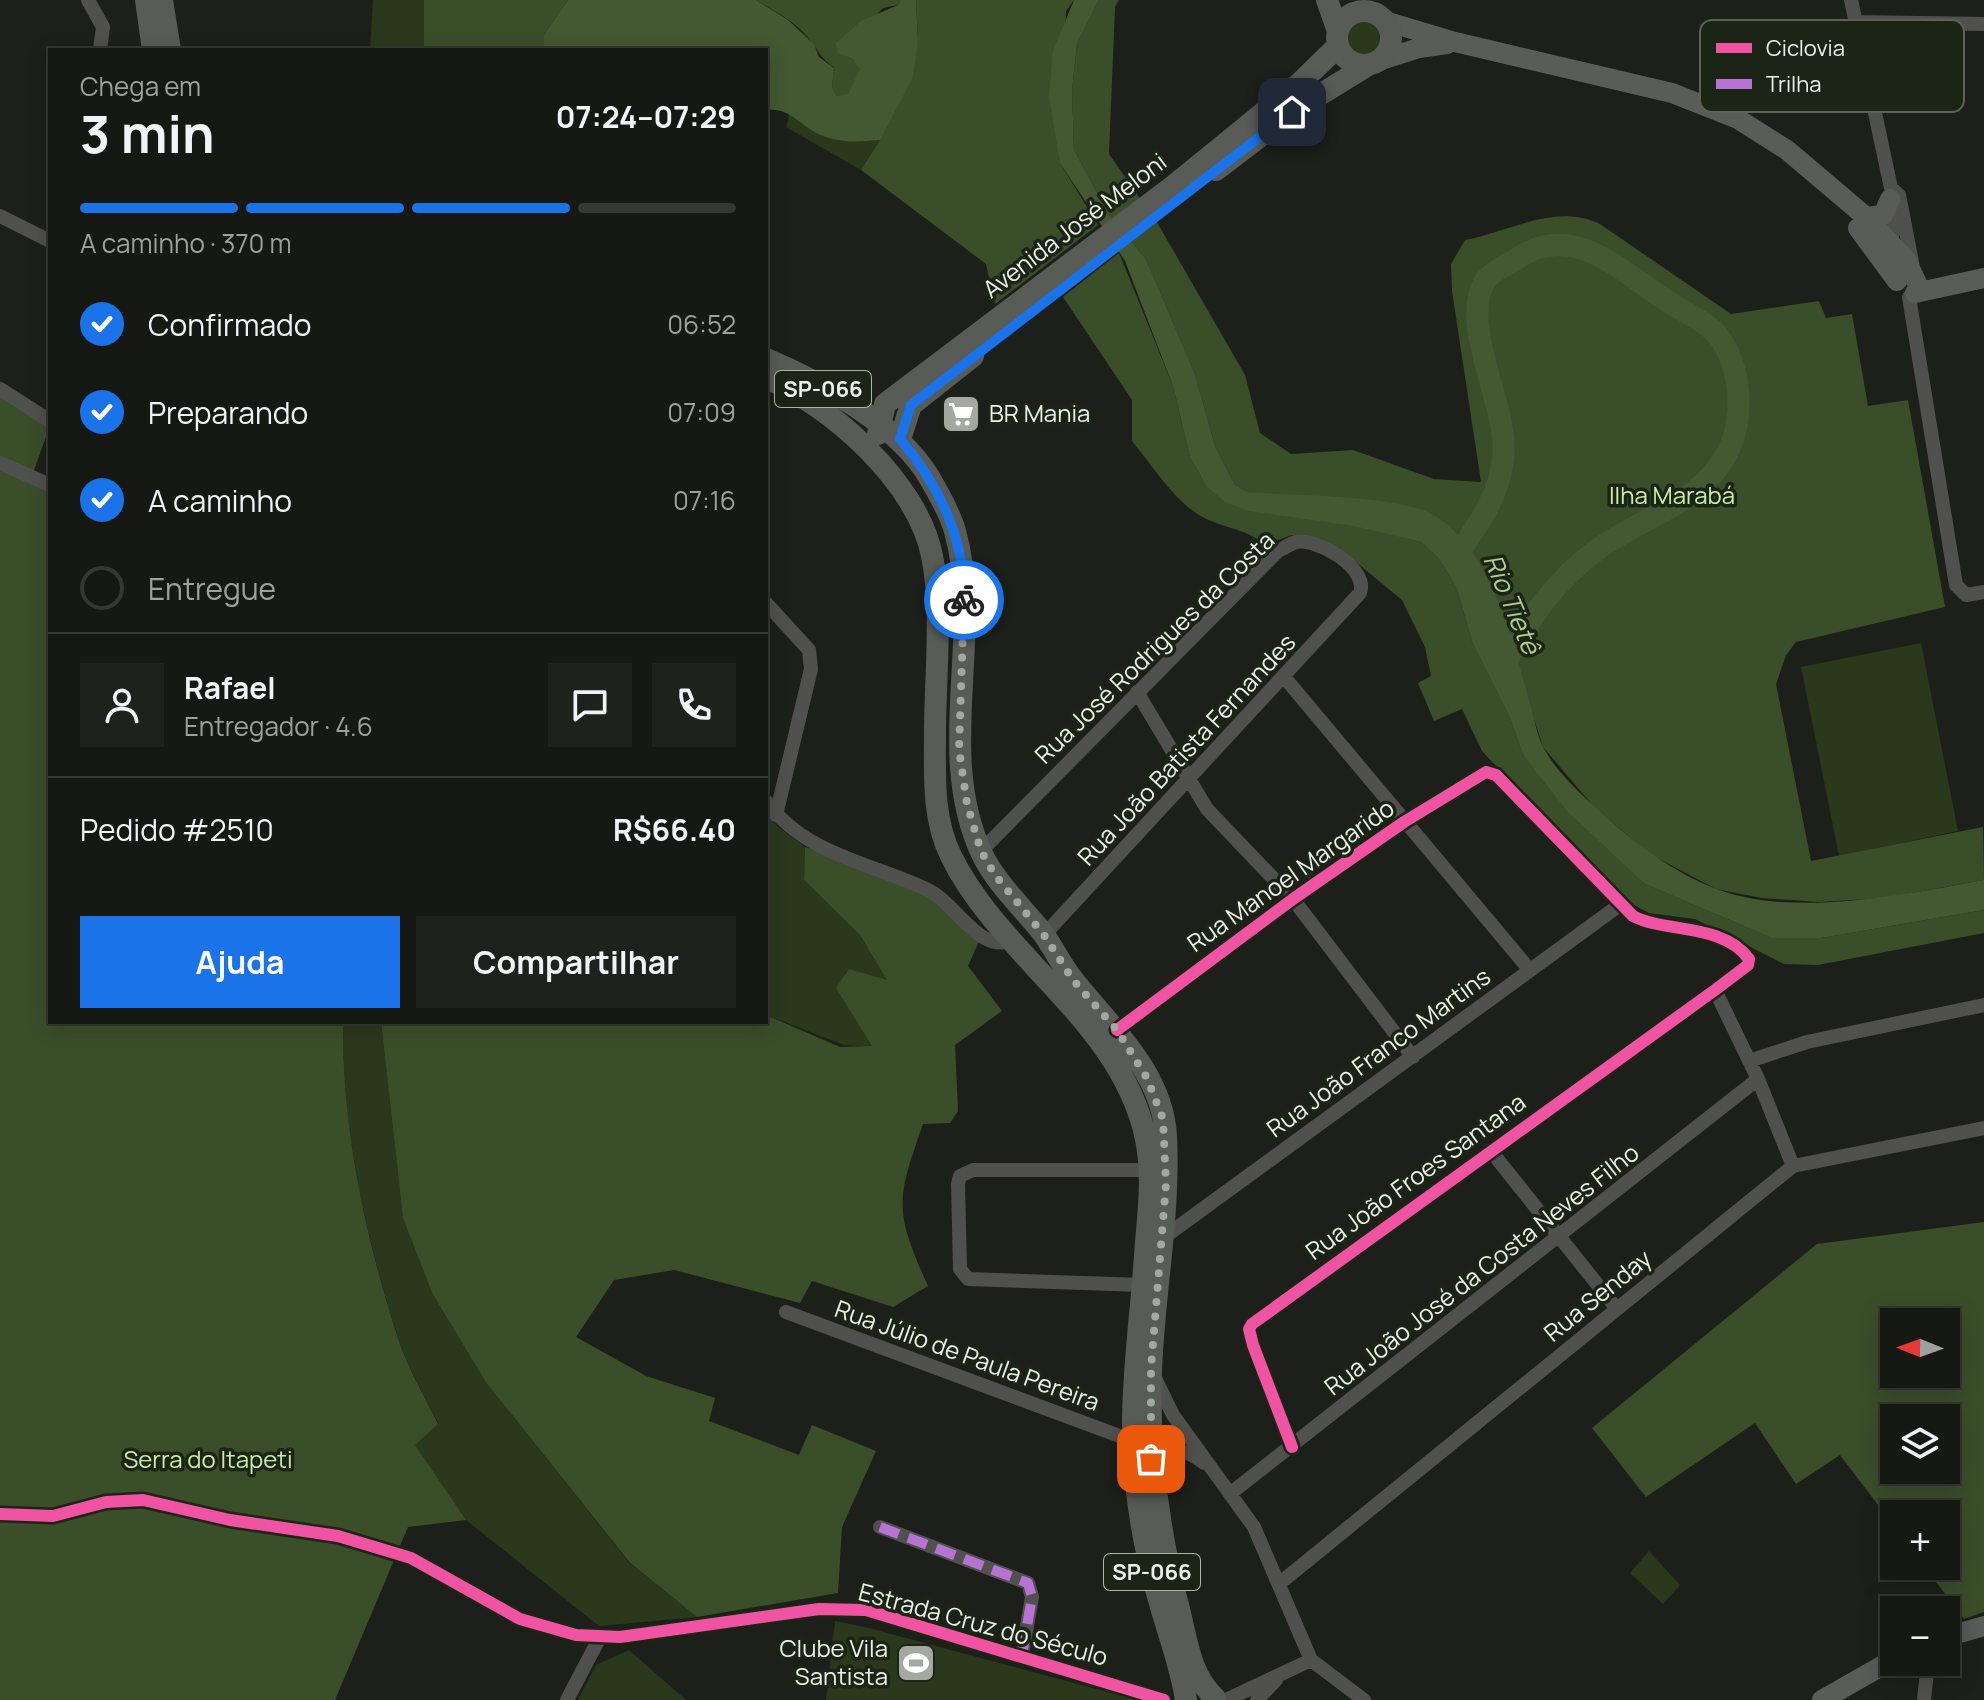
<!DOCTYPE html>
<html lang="pt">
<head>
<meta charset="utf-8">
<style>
	:root { --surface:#161814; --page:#1f211d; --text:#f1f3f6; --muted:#9ea0a0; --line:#353734; --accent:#1a73e8 }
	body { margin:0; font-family:Manrope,sans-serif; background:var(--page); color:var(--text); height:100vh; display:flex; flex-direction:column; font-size:30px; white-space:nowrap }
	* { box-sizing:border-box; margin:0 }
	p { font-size:26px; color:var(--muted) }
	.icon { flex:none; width:44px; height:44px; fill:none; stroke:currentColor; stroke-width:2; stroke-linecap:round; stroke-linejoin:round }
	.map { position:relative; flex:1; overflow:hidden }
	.drawer { position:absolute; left:48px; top:48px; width:720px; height:976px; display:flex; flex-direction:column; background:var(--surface); border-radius:0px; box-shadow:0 4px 20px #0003,0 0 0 2px var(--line) }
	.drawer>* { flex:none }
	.needle { width:52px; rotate:271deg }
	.controls { position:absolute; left:1880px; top:1308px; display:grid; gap:16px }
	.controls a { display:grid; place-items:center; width:80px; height:80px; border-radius:0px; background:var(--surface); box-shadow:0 4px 20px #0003,0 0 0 2px var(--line); font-size:40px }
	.pin { position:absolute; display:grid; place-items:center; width:68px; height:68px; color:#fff; margin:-34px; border-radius:16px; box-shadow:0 4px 12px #0006 }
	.courier { position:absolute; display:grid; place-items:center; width:80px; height:80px; margin:-40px; border:6px solid #1a73e8; border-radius:50%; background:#fff; color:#222; box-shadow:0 2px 10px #0007 }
	.overview em { font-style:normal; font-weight:700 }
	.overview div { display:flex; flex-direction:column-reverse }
	.overview { display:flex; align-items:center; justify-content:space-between; height:136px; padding:0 32px }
	h1 { font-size:52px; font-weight:700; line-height:60px }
	.bar { display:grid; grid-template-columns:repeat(4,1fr); gap:12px 8px; align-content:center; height:96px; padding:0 32px }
	.bar i { height:10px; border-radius:6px; background:var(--line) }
	.bar .on { background:var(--accent) }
	.bar p { grid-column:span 4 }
	.line { display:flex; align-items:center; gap:20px; padding:0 32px; border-top:2px solid var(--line) }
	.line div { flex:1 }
	.round { display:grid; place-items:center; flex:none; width:84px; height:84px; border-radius:0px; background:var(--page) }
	ol { padding:0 32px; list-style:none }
	li { display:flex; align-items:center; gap:24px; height:88px }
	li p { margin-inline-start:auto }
	li .icon { padding:8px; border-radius:50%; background:var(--accent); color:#fff; stroke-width:4 }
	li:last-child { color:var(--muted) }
	li i { width:44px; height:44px; border:4px solid var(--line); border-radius:50% }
	.cta { display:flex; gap:16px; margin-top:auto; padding:16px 32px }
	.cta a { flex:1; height:92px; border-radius:0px; background:var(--accent); color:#fff; font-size:32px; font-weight:700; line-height:92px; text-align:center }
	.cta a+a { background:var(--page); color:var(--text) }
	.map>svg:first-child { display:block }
	.green { fill:#2a391c }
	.forest { fill:#3b4e2a; fill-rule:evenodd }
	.water { fill:#445831 }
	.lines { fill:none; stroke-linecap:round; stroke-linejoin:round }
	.river { stroke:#445831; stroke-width:22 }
	.street { stroke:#50514e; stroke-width:14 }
	.secondary { stroke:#5a5c59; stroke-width:20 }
	.primary { stroke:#585b56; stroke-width:22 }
	.quiet { stroke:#b673d3; stroke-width:10; stroke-dasharray:20 10; stroke-linecap:butt }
	.cycleway-casing { stroke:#1c2416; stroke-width:17 }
	.cycleway { stroke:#f153a3; stroke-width:12 }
	.done { stroke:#a4a8a0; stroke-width:8; stroke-dasharray:0 14.4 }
	.route { stroke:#1a73e8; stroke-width:10 }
	.labels { text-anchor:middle; stroke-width:7; stroke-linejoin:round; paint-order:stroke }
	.shield { fill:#1c2416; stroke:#aeb4a9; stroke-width:2 }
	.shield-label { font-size:22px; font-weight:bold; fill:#ecf1e8 }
	.street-label { font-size:24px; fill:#ecf1e8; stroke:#1c2416 }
	.poi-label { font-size:24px; fill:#ecf1e8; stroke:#1c2416; text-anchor:start }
	.park-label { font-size:24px; fill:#c8eda7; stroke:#1c2416 }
	.water-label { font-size:26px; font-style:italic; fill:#accf8b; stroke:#1c2416 }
	.key { fill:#1c2416; stroke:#5a6255; stroke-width:2 }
	.key-label { font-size:22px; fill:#ecf1e8 }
</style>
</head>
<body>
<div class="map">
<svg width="1984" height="1700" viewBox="0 0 1984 1700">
	<rect width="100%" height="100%" fill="#1d201a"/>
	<!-- green -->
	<path class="green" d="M373 0H424V50H370Z
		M1344 39a18 18 0 1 1 36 0a18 18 0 1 1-36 0Z
		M790 112C823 138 837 144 880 140L861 170 786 127Z
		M1921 643 1958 831 1839 856 1801 667Z
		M766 811 778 827 805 847 804 880 860 935 888 981 873 1047 844 1045 766 1015Z
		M343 1022H381L403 1218 432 1293 483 1378 629 1563 697 1617 599 1626 466 1520 414 1445 438 1423C424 1394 406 1365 397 1334 365 1235 342 1126 343 1022Z
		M1649 1551 1680 1585 1663 1604 1630 1573Z
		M835 1621 865 1627 1138 1700H826Z
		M629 1650 686 1700H578L596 1665Z"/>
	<!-- forest -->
	<path class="forest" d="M424 0H568L544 35V50H424Z
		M756 0H900L898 5 883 8 839 53 852 59 861 69 848 95 837 96 832 87 834 67C822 59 821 55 813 44 800 24 776 12 756 0Z
		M916 0H1074L1066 11 1060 163 1098 225 995 304 986 264 861 170 880 140 918 41Z
		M1099 0H1119L1115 7 1109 154 1158 224 1245 375 1260 433 1291 454 1353 450 1434 479 1481 482 1452 291 1451 264 1465 240C1511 231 1556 203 1600 224L1731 314 1819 301 1826 318 1852 314 1868 406 1908 400 1945 607 1796 642 1786 655 1776 684 1811 861 1983 827 1984 880 1884 898 1819 902 1762 898 1716 889 1650 854 1594 807 1543 747 1495 598 1456 533 1248 492 1235 485 1215 446 1195 374 1146 259 1110 216 1074 150 1072 90 1077 44Z
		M1119 253 1173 386 1190 457 1206 486 1421 542 1439 559 1457 589 1472 642 1510 718 1523 755 1645 884 1772 938H1821L1984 910V933L1818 965 1784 964 1695 919 1649 913 1619 897 1482 751 1462 709 1434 721 1418 683 1431 676 1425 647 1402 600 1339 548 1292 535 1265 545C1245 527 1218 528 1196 513 1172 497 1151 464 1132 441V400L1063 297Z
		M0 395 50 426 30 481 50 489V1022H343C342 1126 365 1236 397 1335 406 1365 424 1395 438 1424L415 1445 466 1520 408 1527 335 1700H0Z
		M805 847 938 900 979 941 968 966 1002 1011 955 1045 958 1111 950 1123 923 1124C896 1201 894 1210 928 1286L893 1307 812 1281 800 1303 674 1270 614 1280 576 1337 646 1376 715 1398 709 1421 799 1455 812 1425 876 1451 842 1527 838 1593 697 1617 630 1563 485 1381 432 1293 403 1218 381 1022H766V1015L840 1047 872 1046 836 988 849 969 887 980 860 935 804 880Z
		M1984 1222V1612L1964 1619 1924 1566H1946V1514H1894V1526L1840 1455 1796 1484 1755 1423 1646 1497 1592 1428 1817 1244ZM1894 1322H1946V1374H1894ZM1894 1418H1946V1470H1894Z"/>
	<!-- water -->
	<path class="water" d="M568 0H756L788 20 814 44 819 57 834 68 832 87 837 96 848 94 860 69 852 59 838 53 836 43 861 21 898 5 900 0H916L918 41 913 77 880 140C859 142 842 143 823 136 801 128 792 107 766 110V50H544V35Z
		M1074 0H1099L1077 44 1072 90 1074 150 1110 216 1146 259 1195 374 1215 446 1235 485 1248 492C1293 496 1405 494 1439 518 1493 557 1512 640 1529 700 1534 715 1536 733 1543 747 1558 775 1589 802 1613 823 1643 849 1676 873 1714 888 1791 919 1906 894 1984 880V910L1821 938H1772L1645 884 1567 811 1523 755 1510 718 1472 642 1457 589 1439 559 1421 542 1354 526 1249 511 1225 502 1206 486 1190 457 1173 386 1125 261 1060 163 1049 97 1053 51Z"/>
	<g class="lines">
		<!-- river -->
		<path class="river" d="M1460 551C1480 522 1499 495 1503 459 1510 408 1458 326 1485 281 1490 273 1506 265 1515 260 1571 220 1617 268 1664 299 1680 310 1708 322 1719 337 1739 364 1743 404 1734 436 1715 499 1645 515 1598 549 1557 579 1530 616 1507 661"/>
		<!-- street -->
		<path class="street" d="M88 0 103 27 100 50
			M1851 0 1891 188 1899 195 1913 267
			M1854 22 1984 24
			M0 216 50 241
			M1887 249 1894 230 1890 200
			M1909 297 1956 585 1966 595 1984 592
			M0 389 50 421
			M0 463 50 485
			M766 603 809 650 811 669 776 815
			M1285 678 1529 969
			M1137 692 1207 809 1293 899 1413 1057
			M766 801C806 856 873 863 930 891 958 906 979 954 1013 940
			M981 851 1278 551C1284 548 1290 544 1296 542 1318 538 1369 568 1360 593L1044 935
			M1715 990 1758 1079 1793 1166
			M1117 1030 1293 899 1404 822 1486 772 1496 775 1633 916C1665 933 1723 923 1749 959L1748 965 1715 990 1252 1324 1249 1329 1253 1345 1292 1447
			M1749 1061 1807 1042 1984 1005
			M1490 1150 1617 1309
			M1163 1238 1621 904
			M1143 1285 968 1279 960 1269 958 1184 960 1176 973 1170H1150
			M786 1312 1133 1441
			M1154 1376 1173 1415 1254 1527 1311 1660 1364 1700
			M1151 1459C1170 1446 1186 1449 1204 1463
			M1231 1493 1758 1079
			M0 1514 53 1516 106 1502 143 1500 230 1520 338 1536 411 1558 520 1619 576 1635 620 1637 819 1609 866 1610 1164 1700
			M880 1527 1028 1583 1032 1597 1022 1655
			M1280 1583 1793 1166 1984 1128
			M567 1700 600 1637
			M1226 1700 1311 1660
			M1257 1700 1276 1680
			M1924 1700 1928 1662"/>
		<!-- secondary -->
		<path class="secondary" d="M1385 21 1455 42 1672 93 1738 119 1787 150 1866 217 1906 260 1917 283
			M1378 61 1419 48 1447 44
			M1866 217 1883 215 1890 199
			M1858 228 1897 281
			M1915 293 1984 278
			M1946 1637 1984 1626
			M1822 1700 1894 1659"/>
		<!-- primary -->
		<path class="primary" d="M146 0 153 50
			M162 0 170 50
			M1327 0 1338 31
			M1337 38a27 27 0 1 1 54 0a27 27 0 1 1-54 0Z
			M1216 170 1292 112 1370 64
			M766 359C821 382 898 425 929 477 939 494 950 513 955 531 984 636 934 752 982 854 996 883 1021 906 1042 932 1054 948 1062 967 1075 982 1111 1027 1163 1074 1166 1136 1170 1214 1154 1292 1151 1370 1148 1452 1158 1530 1179 1609 1187 1641 1190 1675 1215 1698
			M766 378C832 406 918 483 932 556 943 609 935 677 935 733 935 773 932 818 951 856 1001 958 1122 1022 1146 1139 1153 1173 1149 1208 1146 1242 1142 1308 1132 1374 1133 1440 1135 1494 1144 1549 1159 1600 1168 1633 1181 1666 1186 1700
			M878 434 885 404 1172 187 1300 83 1338 46
			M900 439 911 405 973 356"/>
		<!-- quiet -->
		<path class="quiet" d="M880 1527 1028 1583 1032 1597 1022 1655"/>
		<!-- cycleway casing -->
		<g class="cycleway-casing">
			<path id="cycleway" d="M1117 1030 1293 899 1404 822 1486 772 1496 775 1633 916C1665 933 1723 923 1749 959L1748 965 1715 990 1252 1324 1249 1329 1253 1345 1292 1447
				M0 1514 53 1516 106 1502 143 1500 230 1520 338 1536 411 1558 520 1619 576 1635 620 1637 819 1609 866 1610 1164 1700"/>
		</g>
		<!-- cycleway -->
		<use href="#cycleway" class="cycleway"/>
	</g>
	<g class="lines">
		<!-- done -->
		<path class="done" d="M964 600 959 749 967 804 981 851 995 875 1044 935 1073 980 1117 1030 1147 1078 1163 1119 1166 1184 1151 1368V1459"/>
		<!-- route -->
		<path class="route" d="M964 600C965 538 939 485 900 439L911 405 1292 112"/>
	</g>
	<!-- icons -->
	<defs>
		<g id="supermarket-square" transform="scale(2)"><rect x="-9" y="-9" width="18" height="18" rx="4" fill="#a4a8a0" stroke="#1c2416"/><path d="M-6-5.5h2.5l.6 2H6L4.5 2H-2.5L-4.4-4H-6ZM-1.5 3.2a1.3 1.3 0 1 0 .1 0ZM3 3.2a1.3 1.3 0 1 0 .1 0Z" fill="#fff"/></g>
		<g id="stadium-square" transform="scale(2)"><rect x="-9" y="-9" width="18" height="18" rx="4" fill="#a4a8a0" stroke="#1c2416"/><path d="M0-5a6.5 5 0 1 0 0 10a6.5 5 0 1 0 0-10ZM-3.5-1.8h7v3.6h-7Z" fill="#fff"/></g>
	</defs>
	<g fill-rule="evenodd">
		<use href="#supermarket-square" x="961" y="414"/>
		<use href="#stadium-square" x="916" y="1663"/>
	</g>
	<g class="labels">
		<!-- shield labels -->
		<g class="shield">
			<rect x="775" y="371" width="96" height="36" rx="6"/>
			<rect x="1104" y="1554" width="96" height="36" rx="6"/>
		</g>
		<g class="shield-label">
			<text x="823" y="397">SP-066</text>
			<text x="1152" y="1580">SP-066</text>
		</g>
		<!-- street labels -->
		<g class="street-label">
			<text transform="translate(1075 226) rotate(-37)" y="8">Avenida José Meloni</text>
			<text transform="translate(1155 648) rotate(-44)" y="8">Rua José Rodrigues da Costa</text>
			<text transform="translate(1187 750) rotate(-47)" y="8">Rua João Batista Fernandes</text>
			<text transform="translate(1291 876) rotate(-35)" y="8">Rua Manoel Margarido</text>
			<text transform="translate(1379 1053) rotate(-36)" y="8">Rua João Franco Martins</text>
			<text transform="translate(1416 1177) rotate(-36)" y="8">Rua João Froes Santana</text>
			<text transform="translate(1482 1270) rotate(-38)" y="8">Rua João José da Costa Neves Filho</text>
			<text transform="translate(1598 1296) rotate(-39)" y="8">Rua Senday</text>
			<text transform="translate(967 1356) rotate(20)" y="8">Rua Júlio de Paula Pereira</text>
			<text transform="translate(983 1625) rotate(15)" y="8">Estrada Cruz do Século</text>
		</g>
		<!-- poi labels -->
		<g class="poi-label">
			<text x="989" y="422">BR Mania</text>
			<text x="888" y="1657" text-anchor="end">Clube Vila<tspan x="888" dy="28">Santista</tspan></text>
		</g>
		<!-- park labels -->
		<g class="park-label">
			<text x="1672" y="504">Ilha Marabá</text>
			<text x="208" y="1468">Serra do Itapeti</text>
		</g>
		<!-- water labels -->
		<g class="water-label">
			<text transform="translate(1512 604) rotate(67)" y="9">Rio Tietê</text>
		</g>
	</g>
	<!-- legend -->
	<rect x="1700" y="20" width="264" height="92" rx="12" class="key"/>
	<rect x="1716" y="43" width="36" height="10" fill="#f153a3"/>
	<rect x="1716" y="79" width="36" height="10" fill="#b673d3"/>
	<g class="key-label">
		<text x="1766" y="56">Ciclovia</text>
		<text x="1766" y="92">Trilha</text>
	</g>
</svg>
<div class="controls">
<a><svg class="needle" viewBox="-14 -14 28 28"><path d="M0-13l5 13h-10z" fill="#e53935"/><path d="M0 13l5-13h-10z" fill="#9ea0a0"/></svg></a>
<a><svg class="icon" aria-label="layers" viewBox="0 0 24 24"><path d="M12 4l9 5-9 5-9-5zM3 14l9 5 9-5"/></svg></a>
<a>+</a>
<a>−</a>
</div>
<div class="pin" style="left:1151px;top:1459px;background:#ea580c"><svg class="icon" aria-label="bag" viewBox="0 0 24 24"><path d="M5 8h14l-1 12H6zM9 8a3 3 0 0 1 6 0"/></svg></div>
<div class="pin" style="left:1292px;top:112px;background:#1f2937"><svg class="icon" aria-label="home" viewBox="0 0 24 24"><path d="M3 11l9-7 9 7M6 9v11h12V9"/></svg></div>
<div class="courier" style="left:964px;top:600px"><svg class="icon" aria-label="bike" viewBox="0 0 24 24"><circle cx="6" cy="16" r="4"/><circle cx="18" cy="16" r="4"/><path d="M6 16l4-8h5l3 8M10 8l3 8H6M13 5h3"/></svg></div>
<section class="drawer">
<div class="overview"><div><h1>3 min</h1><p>Chega em</p></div><em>07:24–07:29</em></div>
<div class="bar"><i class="on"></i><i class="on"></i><i class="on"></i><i></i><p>A caminho · 370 m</p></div>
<ol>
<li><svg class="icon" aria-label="check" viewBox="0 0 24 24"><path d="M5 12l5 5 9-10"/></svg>Confirmado<p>06:52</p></li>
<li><svg class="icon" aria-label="check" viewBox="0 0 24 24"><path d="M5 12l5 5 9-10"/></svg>Preparando<p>07:09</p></li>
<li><svg class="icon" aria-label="check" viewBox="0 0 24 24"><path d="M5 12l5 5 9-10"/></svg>A caminho<p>07:16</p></li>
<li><i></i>Entregue</li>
</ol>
<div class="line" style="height:144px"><a class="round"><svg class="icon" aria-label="person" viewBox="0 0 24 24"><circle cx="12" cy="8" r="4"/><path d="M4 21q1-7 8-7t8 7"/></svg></a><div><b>Rafael</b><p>Entregador · 4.6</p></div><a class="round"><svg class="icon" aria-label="chat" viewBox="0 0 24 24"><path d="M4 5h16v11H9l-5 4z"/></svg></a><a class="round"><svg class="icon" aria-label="phone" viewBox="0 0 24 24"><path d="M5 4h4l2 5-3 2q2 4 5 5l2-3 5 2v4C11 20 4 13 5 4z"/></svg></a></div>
<div class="line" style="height:104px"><div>Pedido #2510</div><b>R$66.40</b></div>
<div class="cta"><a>Ajuda</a><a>Compartilhar</a></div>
</section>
</div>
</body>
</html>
